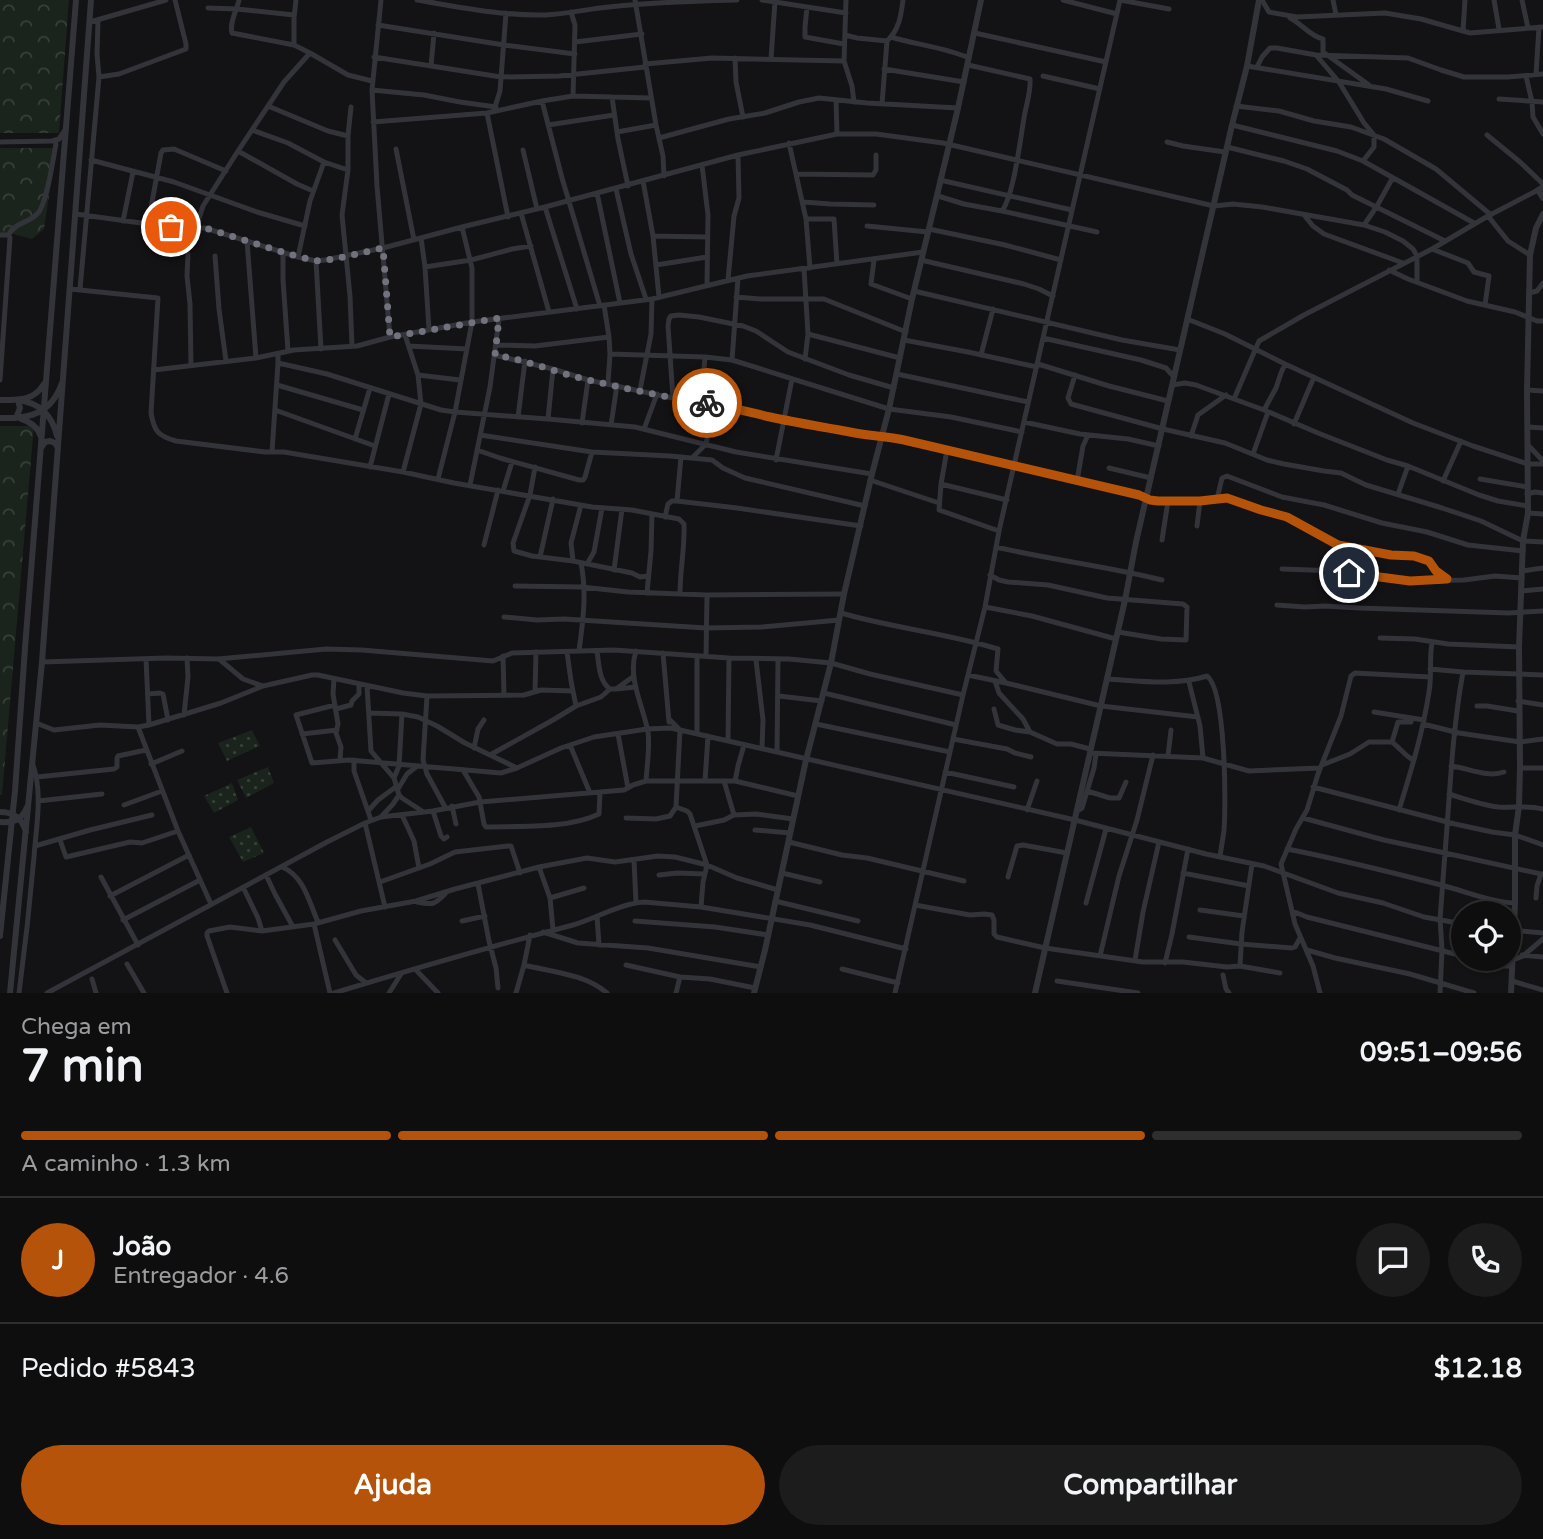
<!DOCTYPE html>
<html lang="pt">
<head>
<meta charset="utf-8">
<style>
	:root { --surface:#0e0e0f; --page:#1c1c1d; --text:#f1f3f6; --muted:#9b9c9e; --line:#2e2e2f; --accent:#b45309 }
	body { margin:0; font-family:"Varela Round",sans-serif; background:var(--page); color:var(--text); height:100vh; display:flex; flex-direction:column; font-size:26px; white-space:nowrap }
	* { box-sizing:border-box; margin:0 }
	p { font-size:23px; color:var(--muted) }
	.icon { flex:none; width:38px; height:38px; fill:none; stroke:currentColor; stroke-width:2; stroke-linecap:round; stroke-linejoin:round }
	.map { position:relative; height:993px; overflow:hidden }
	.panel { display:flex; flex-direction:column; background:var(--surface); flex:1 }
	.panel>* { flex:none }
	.buttons { position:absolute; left:1451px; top:901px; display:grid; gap:14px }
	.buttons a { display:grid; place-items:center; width:70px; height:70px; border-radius:50%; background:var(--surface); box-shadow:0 2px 5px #0004,0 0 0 2px var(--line); font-size:35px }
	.pin { position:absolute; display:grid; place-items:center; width:60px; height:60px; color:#fff; margin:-30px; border:4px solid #fff; border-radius:50%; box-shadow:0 2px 7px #0007 }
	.courier { position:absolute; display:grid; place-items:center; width:70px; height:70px; margin:-35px; border:5px solid #b45309; border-radius:50%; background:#fff; color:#222; box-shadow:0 2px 9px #0007 }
	.headline em { font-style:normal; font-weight:700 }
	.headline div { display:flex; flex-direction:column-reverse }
	.headline { display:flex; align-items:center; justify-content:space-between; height:119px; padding:0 21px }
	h1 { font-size:46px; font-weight:700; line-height:52px }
	.bar { display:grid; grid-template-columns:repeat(4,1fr); gap:10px 7px; align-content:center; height:84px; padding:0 21px }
	.bar i { height:9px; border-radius:5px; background:var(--line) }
	.bar .on { background:var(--accent) }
	.bar p { grid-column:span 4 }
	.line { display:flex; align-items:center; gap:18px; padding:0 21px; border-top:2px solid var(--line) }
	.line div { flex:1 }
	.round { display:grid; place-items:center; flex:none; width:74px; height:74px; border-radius:37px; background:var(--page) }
	.cta { display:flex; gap:14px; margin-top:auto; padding:14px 21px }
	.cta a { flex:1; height:80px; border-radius:42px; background:var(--accent); color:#fff; font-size:28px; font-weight:700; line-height:80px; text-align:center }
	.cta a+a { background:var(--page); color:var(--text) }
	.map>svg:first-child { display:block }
	.grass { fill:url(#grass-dots) }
	.park { fill:url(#park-crowns) }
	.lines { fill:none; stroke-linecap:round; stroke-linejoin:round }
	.minor { stroke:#33333a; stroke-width:5 }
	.tertiary { stroke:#33333a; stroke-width:6 }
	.done { stroke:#71727d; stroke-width:7; stroke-dasharray:0 12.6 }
	.route { stroke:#b45309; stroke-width:9 }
</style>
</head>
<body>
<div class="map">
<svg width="1543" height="993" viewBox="0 0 1543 993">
	<defs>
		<pattern id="grass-dots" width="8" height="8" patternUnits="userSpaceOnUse" patternTransform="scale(1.75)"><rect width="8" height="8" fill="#1a231c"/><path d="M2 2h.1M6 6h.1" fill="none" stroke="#38403b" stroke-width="1.8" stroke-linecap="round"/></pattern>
		<pattern id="park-crowns" width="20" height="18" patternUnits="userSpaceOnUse" patternTransform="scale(1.75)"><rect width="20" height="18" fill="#1a231c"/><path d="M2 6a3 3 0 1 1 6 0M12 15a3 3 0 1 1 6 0" fill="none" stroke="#38403b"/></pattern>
	</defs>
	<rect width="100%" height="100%" fill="#131214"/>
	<!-- grass -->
	<path class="grass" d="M252 730 260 746 227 761 218 743Z
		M268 767 274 783 246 798 237 780Z
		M232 783 238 800 214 813 204 796Z
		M251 827 264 853 243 862 229 837Z"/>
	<!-- park -->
	<path class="park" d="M0 0H69L59 133H0Z
		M0 148H56L44 229 32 239 13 234H0Z
		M0 426H34L2 795H0Z"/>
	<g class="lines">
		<!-- minor -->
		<path class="minor" d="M239 0C237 10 229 23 232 33L294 45 310 53
			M381 0 372 90 377 186 390 337
			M417 0C459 7 503 16 545 15 566 14 588 9 609 7 652 2 695 1 737 0
			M635 0 656 125 663 156 664 176
			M762 0 846 13
			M846 0 844 61 852 86 854 102
			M1063 0 1117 14
			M1120 0 1169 9
			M1262 0 1269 12 1297 17 1385 13 1421 19 1470 33 1543 27
			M1333 0 1336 15
			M1494 0 1499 29
			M1522 0 1528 28
			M807 7 805 27V37L844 44
			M208 8 237 9 294 15
			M571 12 575 25 573 96
			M1290 18C1302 24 1310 36 1323 39V52L1369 85
			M90 22 166 0
			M378 25 504 45 575 54
			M1463 31 1465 0
			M975 33 1106 62
			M845 35 857 38 887 41
			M891 37C917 45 944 47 969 58
			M575 42 642 34
			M294 45V18L296 0
			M1316 55 1408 58 1441 70 1464 77H1508L1543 74
			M374 57 501 77 559 76 645 67
			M735 58 736 82 743 117
			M771 59 775 1
			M645 64 712 58 844 61
			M431 66 434 33
			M1247 66 1386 89 1428 101
			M1257 67 1262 57 1270 48H1277L1316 55 1339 82 1364 123 1374 135V147L1363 161
			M884 69 964 82
			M1536 74 1539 27
			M1043 76 1100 89
			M1526 76 1532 102 1533 117 1543 134
			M99 77 119 74 186 49V44L175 0
			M372 90 424 95 460 102 496 107
			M612 97 618 139 628 186
			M1499 99 1543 102
			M836 100 837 134
			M542 101 562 178 600 306
			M882 104 887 41C899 30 901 16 903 0
			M268 106 328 131 348 136
			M1236 106 1279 111 1314 121 1351 127 1384 139 1436 169 1491 215
			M351 107 348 136V170L342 215 350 296 352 346
			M494 110 500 91 506 13
			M487 113 508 217
			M373 122 487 113 542 101 573 96 651 98
			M548 125 614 115
			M1232 125 1337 151 1363 161 1474 223
			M252 130 288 143 324 162 310 201 298 257
			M617 132 656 125
			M1487 135 1520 162 1543 184
			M659 138 729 119 765 113 799 102 819 98 867 103 958 108
			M0 142 52 141 59 139 65 130
			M1167 142 1183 146 1225 152
			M789 143 806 219 810 268
			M1227 147 1284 161 1307 169 1347 190 1352 195 1445 241
			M396 149 414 240
			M523 150 537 209
			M238 151 297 184 313 191
			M91 160 174 182 257 212 305 226
			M324 162 348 170
			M702 165 708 215 707 285
			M796 174 873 175 876 170V155
			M940 180 1072 210
			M643 181 653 236 659 297
			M616 189 631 254 646 299
			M597 193 620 303
			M938 196 964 204 1002 211C1014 194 1020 141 1024 118 1026 105 1031 92 1030 79L968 65
			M803 202 830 204 874 205
			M545 207 577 309
			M1002 211 1097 232
			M521 213 549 312
			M76 214 177 228H205L298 257 316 261 325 260 383 248 462 227 545 207 738 155 837 134H876L943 143 1214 206 1233 204 1262 207 1364 225 1385 232 1403 241 1413 249 1417 256V282
			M1304 215 1313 226 1324 234 1403 263
			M1488 216 1508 241 1530 255
			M806 219H834L837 264
			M123 221 133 172
			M148 224 161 153 163 150 174 149 226 171
			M1364 225 1377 206 1392 179
			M867 226 928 232
			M196 228 203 206 238 151 284 82 310 53 348 75 372 81
			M929 229 1005 245 1061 260
			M0 235H9L10 238 0 380
			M8 235C17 221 28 224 38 213 47 203 53 159 56 144
			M653 236 707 237
			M421 238 425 267 471 260 512 249 531 246
			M247 241 256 358
			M1432 249 1468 263 1474 272 1489 276 1485 305
			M283 252V280L288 351
			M188 254 187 276 190 304 191 365
			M215 256 219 309 226 361
			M874 260 871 284 912 299
			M921 260 1024 284 1039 289 1053 296
			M316 261 321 349
			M656 265 707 257
			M425 267 429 330
			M804 269 808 334 805 359
			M1389 270 1408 279 1467 301 1515 312 1537 321H1543
			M728 280 734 216 739 198 738 155
			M70 289 158 298 151 413C154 431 158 436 176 441L265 452H284L403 472 454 483 592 507 632 510 679 519 684 524C685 547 680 570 680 593
			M80 289 99 77 97 54 98 21
			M914 291 1122 340 1180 350
			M1529 293 1537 291 1543 283
			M736 297 760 299H824L906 332
			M604 305 609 337 610 354 705 357 732 360 738 278
			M1187 319 1225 334 1285 364 1413 423 1473 446 1528 464H1543
			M808 334 900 358
			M1043 338 1141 360 1166 368 1174 377
			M904 340 968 352 1037 367
			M496 345 535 346 609 337
			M409 346 467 349
			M278 354V363L327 374 441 410 455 412 548 419 635 427 736 452 872 474
			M494 355 553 369 588 380 682 400 731 406 773 418 849 432 882 435 1139 496 1150 500 1158 501H1200L1227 498 1261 510 1287 517 1338 545 1391 555 1414 556 1429 561 1435 571 1447 579
			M981 355 993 309
			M732 360 889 409 951 417 1022 432
			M1038 364 1109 386 1168 401
			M154 370 256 358 294 350 357 346 390 337 472 322 652 299 747 276 923 252
			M897 374 1028 402
			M418 375 460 380
			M1075 375 1068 398 1071 404 1163 429 1225 443 1267 460 1284 464 1324 471 1341 473 1366 485 1442 508 1481 521 1523 541 1543 542
			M608 383 610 354
			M277 385 363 410
			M1172 385 1185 383 1196 385 1264 410 1318 433 1387 460 1408 466 1479 495 1498 501 1528 506
			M640 390 651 334 652 299
			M1527 390 1543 391
			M673 398 668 326 669 319 671 316 679 315 699 317 743 326 756 331 788 352 849 375 894 388
			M1234 399 1259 341 1304 315 1432 249 1488 216 1538 190
			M701 403 705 357
			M275 410 375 446
			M1264 410 1276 388 1281 373 1285 364
			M518 417 525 361
			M548 419 553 369
			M1024 422 1080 434 1128 439 1159 446
			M582 423 588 380
			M1294 424 1314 377
			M611 425 617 385
			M1528 427 1543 428
			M644 429 657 394
			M480 435 592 452 670 456 712 460 723 468 745 478 865 506
			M1191 436 1198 415 1226 395
			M355 439 370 388
			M1528 445 1543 461
			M477 450 500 458 579 480H583L585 477 592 452
			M947 450 941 484 939 510 999 531
			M272 452 278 363
			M1253 454 1268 412
			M692 458 706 444 714 404
			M776 460 792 379
			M370 467 389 394
			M535 467 530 495 513 543 514 551 532 556 573 561 632 573 640 577 648 576
			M1109 468 1151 478
			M403 472 421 404 418 375 405 335
			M438 479 455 412 472 322V268L462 227
			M1480 479 1527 487
			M870 480 939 503
			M1077 481 1083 446 1088 435
			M1443 481 1461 441
			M941 484 1007 500
			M470 485 490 387 499 319
			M503 491 512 462
			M1398 494 1408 466
			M1527 494 1535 492 1543 493
			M1217 499 1222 478 1227 476 1282 497 1324 505 1382 523 1427 532 1468 545 1523 551
			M677 501 681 457
			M1528 513 1543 514
			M665 517 668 504 672 501H677L737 508 861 526
			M1197 526 1200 501
			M1162 540 1168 501
			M484 545 498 490
			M996 547C1051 560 1107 566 1162 580
			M540 557 553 499
			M573 561 571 543 581 505
			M587 564 594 552 602 508
			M1282 569 1339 571 1410 581 1464 580 1495 576 1522 578
			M614 570 622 509
			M1522 571 1543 568
			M990 575 999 580 1008 582 1048 585 1107 598 1183 604 1187 607 1186 640 1161 639 1118 632
			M515 586 582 587 628 592 707 595 844 594
			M1522 591 1543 589
			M647 593 651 551 652 514
			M1277 605 1305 607 1325 606 1359 608 1509 613 1543 611
			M985 607 1032 616 1116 639
			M841 613C892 628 947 633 998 649L996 671 1006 683 1101 706 1198 717
			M504 617 537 620 564 619 706 628 761 627 839 620
			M1380 638 1415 639 1448 644 1519 647
			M579 651C583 620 587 594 581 563
			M597 651C599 665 599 681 610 689
			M636 651C627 678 643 705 648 732 650 748 647 765 646 781
			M567 652 571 681 576 706
			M663 653 669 722
			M503 656 504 694
			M697 656V734
			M706 656 707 595
			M146 659 149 725
			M219 659 243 679 263 686
			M756 660 763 720 762 748
			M42 662 166 658 218 659 326 649 362 650 493 661 512 653 614 650 729 658 789 659 831 663 870 674 963 695
			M1430 669 1463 672 1543 675
			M1463 672C1452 732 1450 793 1445 853L1541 874
			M968 675 1006 683
			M334 679 333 694 338 724 336 733 341 747 340 760
			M1107 679C1141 681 1175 686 1207 676 1226 690 1226 805 1224 830 1223 839 1221 848 1220 857
			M995 681 999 693 1023 719 1030 732 1057 744H1071L1090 749
			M1189 682 1200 726 1203 758
			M367 686 371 751 394 778 399 795 402 798 422 811
			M616 689 636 687
			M535 692 536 652
			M824 693 956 725
			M148 694 160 693 163 694 168 720
			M427 696 423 760 427 774 445 807
			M779 696 822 701
			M1518 701 1543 705
			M335 705 296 715 312 763 349 760 501 773 517 768 561 748 594 737 647 729 670 728 680 730 1075 820 1206 854 1264 866 1338 893 1383 903 1424 917 1463 924
			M1477 706H1487L1518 711
			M336 709 351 705 352 701 359 694V684
			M994 709 998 725 1015 730 1030 732
			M1374 712 1424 720
			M369 713 402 714 418 717 437 726 465 743 517 768
			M184 715 188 677 187 658
			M669 719 680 730 676 807 687 811 690 814 707 865 703 882 701 907
			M36 723 54 730 100 725 138 727 149 725 221 703 263 686 312 675H318L403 693 427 696 524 695 541 690 573 691
			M816 724 950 752
			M1423 724 1459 733 1520 742 1543 739
			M138 727 178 831 211 904
			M302 734 337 730
			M618 734 628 788
			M953 739 1007 749 1015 753 1031 757
			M728 740 729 658
			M1392 742C1400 748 1405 756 1413 760
			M570 745 590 793
			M474 748 478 729 484 720
			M777 752 778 659
			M1090 753 1203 758 1249 771 1320 768
			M490 755 553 720 576 706 601 697 610 689H616L634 676
			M1168 756 1171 730
			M354 760V771L371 820
			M151 764 182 751
			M1322 765 1350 754 1369 742H1392L1398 722H1411V719
			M1451 766C1468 768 1487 778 1504 772
			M1520 768H1543
			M463 770 479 797 484 824 486 827C520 826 568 829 599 814L600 792
			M945 772 1014 787
			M37 777 114 769 117 767V758L118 756 146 750
			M394 778 399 766 402 714
			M705 781 708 736
			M724 781 734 815
			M735 781 738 766 744 745
			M1313 787 1455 824 1492 832 1515 835 1543 845
			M398 789 407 774 416 767
			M1087 791 1110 798H1119L1126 782
			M1449 794C1465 799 1481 805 1498 807 1514 808 1527 805 1543 809
			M38 801 102 794
			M124 805 162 791
			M452 806 456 824
			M1027 810 1037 781
			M1399 810C1411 771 1423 732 1429 692 1432 676 1429 659 1432 643
			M368 811 378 800 397 786
			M433 811 441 836 444 839 447 837
			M1077 811 1082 808 1094 768 1096 754
			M402 815 414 841 419 868
			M381 817 393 804 399 795
			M626 818 656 819 670 816 676 807
			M1303 818 1384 840 1445 853 1440 919 1442 950 1440 993
			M365 823 385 907
			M695 826 724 820 734 815 756 814 793 819
			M755 830 790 833
			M60 840 66 857 130 842 142 843 178 831
			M789 842 842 855 867 858 964 881
			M35 846 90 830 152 815
			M1287 849C1339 859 1390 872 1441 885 1465 891 1490 902 1515 903
			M634 860 636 903
			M282 867C304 876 309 902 318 922
			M539 867 550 898 553 929
			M782 873 820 882
			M1183 873 1249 886
			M266 875 275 894 293 927
			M659 875 677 873 705 874
			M101 877 138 945
			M1008 877 1017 846 1023 845 1067 853
			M380 882 430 864 455 852 508 846H511L520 873
			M478 884 489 941 496 968 498 988
			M243 887 258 918 262 931
			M110 896 189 855
			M550 898 584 888
			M1536 898 1537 886 1541 874H1543
			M775 901 858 921
			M417 902C433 905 434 905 445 894
			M1086 903 1106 829
			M915 905 970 915 984 914 992 915 994 920V934L997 937 1045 948 1143 962H1183L1227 967 1240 966 1280 973
			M1200 910 1244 916
			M1292 911 1307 917 1463 956
			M597 916 599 945
			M123 920 200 880
			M462 921 485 916
			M635 921 715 927 768 935
			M314 924 330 993
			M543 932 578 943 648 948 761 967
			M1508 933 1514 934 1521 931 1543 933
			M1189 937 1241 944 1292 948 1295 947 1300 938
			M335 940 356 975 366 983
			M1307 950 1335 958 1410 974 1474 993
			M1522 955 1543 957
			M1100 956 1119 876 1137 820 1153 755
			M1476 959 1503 966H1512
			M1135 960 1143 912 1159 842
			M1513 960 1523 956 1543 939
			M1165 963 1172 934 1188 849
			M127 964 144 993
			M524 965 530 935
			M626 965 680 977 710 979 755 988
			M1240 966 1242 932 1252 864
			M415 969 438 993
			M842 969 898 983
			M1223 975 1226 989 1229 993
			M92 979 96 993
			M1057 981 1138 993
			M1512 981 1543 990
			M19 993C25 948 30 903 34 857 36 828 43 793 33 765
			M47 993 327 842 365 823 381 817 433 811 480 802 624 790 633 785 646 781H735L798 796
			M227 993 207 936V933L209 931 230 927 262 931 314 924 361 911 416 901 455 889 539 867 587 858 615 862 658 856 675 857 707 865 737 878 778 890
			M334 993C413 969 493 946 573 925 597 918 619 904 644 902L701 907 810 925 906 949
			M389 993 401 974
			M516 993 524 965C552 972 585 974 607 993
			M676 993 680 977
			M895 993 963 695 985 607 999 531 1120 0
			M1320 993 1313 966 1295 924 1281 864 1296 829 1307 810 1318 774 1341 716 1351 676 1355 673 1430 677"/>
		<!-- tertiary -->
		<path class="tertiary" d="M1543 187 1538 190 1543 198
			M0 400C18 400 34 401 44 384
			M18 400C40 403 52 415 57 436
			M0 418C30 419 51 414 62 383
			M16 418 20 408 18 400
			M21 419C31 422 38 427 41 437
			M41 448 45 442 50 441 55 443 58 448
			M0 812C14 812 22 818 26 832
			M0 822C13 823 22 820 27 807
			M0 936 15 791 25 648 76 0
			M10 993 42 662 91 0
			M754 993 765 950 806 760 831 663 844 594 872 474 889 409 912 299 958 108 981 0
			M1035 993 1125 600 1136 542 1232 125 1247 66 1259 0
			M1511 993 1515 903V835L1519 806 1520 768 1519 647 1523 541 1528 513 1527 390 1530 255 1536 228 1543 214"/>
	</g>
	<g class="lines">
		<!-- done -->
		<path class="done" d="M171 227 205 228 289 254 316 261 334 259 383 248 390 337 499 318 495 355C527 360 557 373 589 380 628 389 668 398 707 403"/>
		<!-- route -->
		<path class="route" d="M707 403C730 407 748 412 770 417 797 423 824 427 850 432 868 436 886 436 904 440L1139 495 1150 500 1158 501H1200L1227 498 1261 510 1287 517 1338 545 1391 555 1414 556 1429 561 1436 571 1447 579 1410 581 1349 573"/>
	</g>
</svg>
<div class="buttons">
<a><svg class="icon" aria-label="locate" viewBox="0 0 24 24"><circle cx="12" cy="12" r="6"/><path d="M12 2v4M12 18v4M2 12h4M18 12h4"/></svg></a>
</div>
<div class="pin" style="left:171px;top:227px;background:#ea580c"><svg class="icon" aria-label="bag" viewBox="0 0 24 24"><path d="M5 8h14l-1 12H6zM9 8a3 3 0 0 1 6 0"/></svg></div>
<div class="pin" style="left:1349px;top:573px;background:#1f2937"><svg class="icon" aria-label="home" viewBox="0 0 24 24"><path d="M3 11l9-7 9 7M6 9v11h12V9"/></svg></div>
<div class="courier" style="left:707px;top:403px"><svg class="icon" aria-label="bike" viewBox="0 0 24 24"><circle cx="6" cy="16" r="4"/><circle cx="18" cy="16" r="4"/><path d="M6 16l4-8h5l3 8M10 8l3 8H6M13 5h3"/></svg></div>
</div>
<section class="panel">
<div class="headline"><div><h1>7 min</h1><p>Chega em</p></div><em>09:51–09:56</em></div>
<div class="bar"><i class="on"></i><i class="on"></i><i class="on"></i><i></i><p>A caminho · 1.3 km</p></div>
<div class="line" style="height:126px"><b class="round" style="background:var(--accent);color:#fff">J</b><div><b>João</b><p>Entregador · 4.6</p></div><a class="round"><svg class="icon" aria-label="chat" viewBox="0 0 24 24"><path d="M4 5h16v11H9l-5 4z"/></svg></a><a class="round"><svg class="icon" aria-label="phone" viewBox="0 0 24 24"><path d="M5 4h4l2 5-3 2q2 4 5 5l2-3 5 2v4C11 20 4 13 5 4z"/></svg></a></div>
<div class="line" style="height:91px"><div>Pedido #5843</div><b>$12.18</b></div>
<div class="cta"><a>Ajuda</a><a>Compartilhar</a></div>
</section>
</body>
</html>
